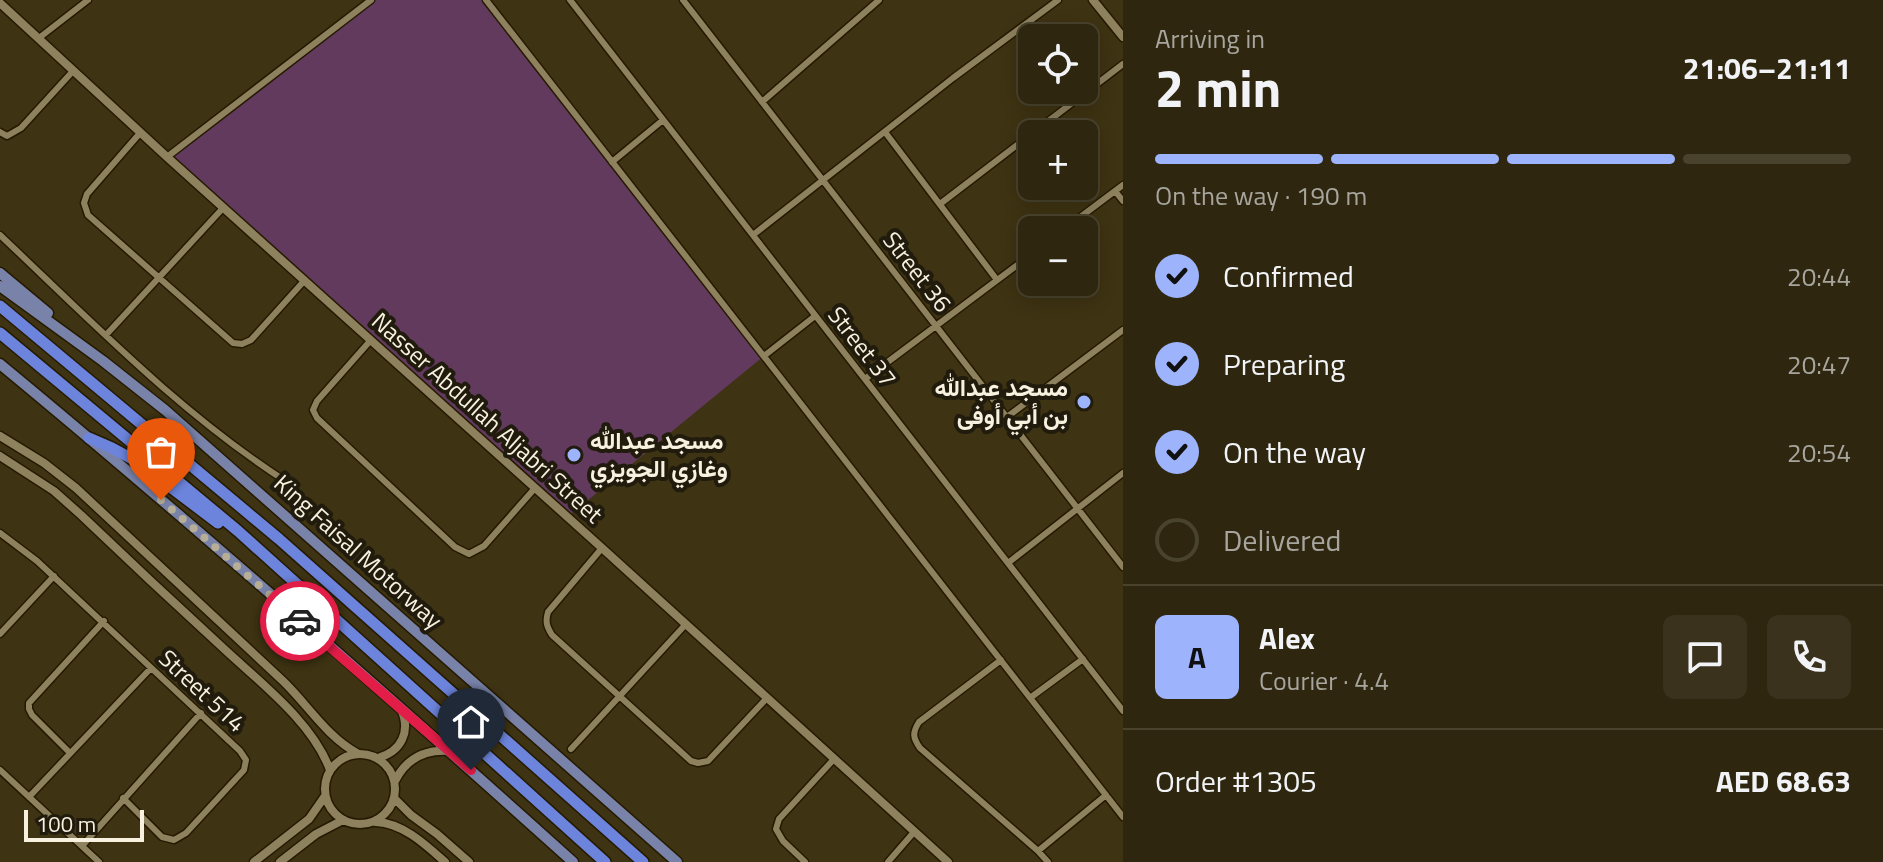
<!DOCTYPE html>
<html lang="en">
<head>
<meta charset="utf-8">
<style>
	:root { --surface:#2e260e; --page:#3a321c; --text:#f1f3f6; --muted:#a7a59e; --line:#49432e; --accent:#9db4fd }
	body { margin:0; font-family:"Titillium Web",Vazirmatn,sans-serif; background:var(--page); color:var(--text); height:100vh; display:flex; flex-direction:column; font-size:30px; white-space:nowrap }
	* { box-sizing:border-box; margin:0 }
	p { font-size:26px; color:var(--muted) }
	.icon { flex:none; width:44px; height:44px; fill:none; stroke:currentColor; stroke-width:2; stroke-linecap:round; stroke-linejoin:round }
	.map { position:relative; flex:1; overflow:hidden }
	.drawer { display:flex; flex-direction:column; background:var(--surface); width:760px }
	.drawer>* { flex:none }
	.buttons { position:absolute; left:1018px; top:24px; display:grid; gap:16px }
	.buttons a { display:grid; place-items:center; width:80px; height:80px; border-radius:12px; background:var(--surface); box-shadow:0 4px 20px #0003,0 0 0 2px var(--line); font-size:40px }
	.scale { position:absolute; left:24px; bottom:20px; width:120px; box-sizing:border-box; padding-left:8px; border:4px solid #f8f1df; border-top:0; font-size:22px; line-height:28px; white-space:nowrap; color:#f8f1df; -webkit-text-stroke:6px #201b0d; paint-order:stroke }
	.pin { position:absolute; display:grid; place-items:center; width:68px; height:68px; color:#fff; margin:-82px -34px; border-radius:50% 50% 50% 0; rotate:-45deg; box-shadow:0 0 8px #0007 }
	.pin .icon { rotate:45deg }
	.courier { position:absolute; display:grid; place-items:center; width:80px; height:80px; margin:-40px; border:6px solid #e11d48; border-radius:50%; background:#fff; color:#222; box-shadow:0 2px 10px #0007 }
	.headline em { font-style:normal; font-weight:700 }
	.headline div { display:flex; flex-direction:column-reverse }
	.headline { display:flex; align-items:center; justify-content:space-between; height:136px; padding:0 32px }
	h1 { font-size:52px; font-weight:700; line-height:60px }
	.bar { display:grid; grid-template-columns:repeat(4,1fr); gap:12px 8px; align-content:center; height:96px; padding:0 32px }
	.bar i { height:10px; border-radius:6px; background:var(--line) }
	.bar .current { background:var(--accent) }
	.bar p { grid-column:span 4 }
	.line { display:flex; align-items:center; gap:20px; padding:0 32px; border-top:2px solid var(--line) }
	.line div { flex:1 }
	.round { display:grid; place-items:center; flex:none; width:84px; height:84px; border-radius:12px; background:var(--page) }
	ol { padding:0 32px; list-style:none }
	li { display:flex; align-items:center; gap:24px; height:88px }
	li p { margin-inline-start:auto }
	li .icon { padding:8px; border-radius:50%; background:var(--accent); color:#111; stroke-width:4 }
	li:last-child { color:var(--muted) }
	li i { width:44px; height:44px; border:4px solid var(--line); border-radius:50% }
	main { display:flex; flex:1; min-height:0 }
	.map>svg:first-child { display:block }
	.green { fill:#613a5d }
	.lines { fill:none; stroke-linecap:round; stroke-linejoin:round }
	.minor-casing { stroke:#251a00; stroke-width:9 }
	.tertiary-casing { stroke:#251a00; stroke-width:11 }
	.primary-casing { stroke:#251a00; stroke-width:13 }
	.motorway-casing { stroke:#251a00; stroke-width:14 }
	.minor { stroke:#8d815e; stroke-width:6 }
	.tertiary { stroke:#8d815e; stroke-width:8 }
	.primary { stroke:#7983aa; stroke-width:10 }
	.motorway { stroke:#6c84dc; stroke-width:11 }
	.done { stroke:#b7ae97; stroke-width:8; stroke-dasharray:0 14.4 }
	.route { stroke:#e11d48; stroke-width:10 }
	.poi-dot { fill:#9db4fd; stroke:#201b0d; stroke-width:3 }
	.labels { text-anchor:middle; stroke-width:8; stroke-linejoin:round; paint-order:stroke }
	.street-label { font-size:24px; fill:#f8f1df; stroke:#201b0d }
	.poi-label { font-size:24px; font-weight:bold; fill:#f8f1df; stroke:#201b0d; text-anchor:end }
</style>
</head>
<body>
<main>
<div class="map">
<svg width="1123" height="862" viewBox="0 0 1123 862">
	<rect width="100%" height="100%" fill="#3e3312"/>
	<!-- green -->
	<path class="green" d="M371 0H486L764 356 571 514 535 488 167 157Z"/>
	<g class="lines">
		<!-- minor casing -->
		<g class="minor-casing">
			<path id="minor" d="M486 0 1123 817
				M570 0 1123 711
				M683 0 1123 567
				M39 38 88 0
				M762 102 879 0
				M0 132 7 136 21 128 73 71
				M885 132 997 280
				M140 133 87 194 84 203 88 215 233 343 242 344 251 340 304 281
				M167 157 371 0
				M612 162 663 120
				M1115 191 1123 201
				M940 204 1123 64
				M1063 230 1123 185
				M0 235C92 322 183 416 290 484
				M753 235 953 78 1058 0
				M106 335 223 208
				M370 341 317 401 313 410 317 418 455 547 469 554 484 546 535 488
				M764 356 815 316
				M865 379 1032 254
				M1007 417 1123 330
				M0 533 37 561 240 751 246 760 244 770 186 833 174 840 162 837 123 798
				M602 548 548 612C545 622 547 627 552 635L691 761 698 763 708 761 767 698
				M1008 563 1123 473
				M0 634 54 576
				M1001 660 919 722C912 733 913 738 920 748L1038 851 1048 862
				M1030 698 1083 659
				M571 749 686 624
				M70 753 32 715 29 709V703L104 621
				M0 770 99 862
				M29 797 151 668
				M82 846 201 713
				M1038 851 1106 795
				M805 862 783 841 776 829 779 819 834 759
				M888 862 914 832"/>
		</g>
		<!-- tertiary casing -->
		<g class="tertiary-casing">
			<path id="tertiary" d="M1093 0 1123 37
				M0 3 167 157 602 548 948 862
				M0 436 44 463 76 488 283 681C308 705 327 737 357 753
				M0 456 54 491 81 515C127 559 174 603 221 646 258 681 312 721 330 770
				M325 789a35 35 0 1 1 70 0a35 35 0 1 1-70 0Z
				M378 758C402 751 411 731 401 709
				M395 781C406 759 425 749 450 751
				M394 798 411 815 437 834 469 862
				M376 822C403 823 426 845 445 862
				M254 862 309 819 325 796
				M280 862 316 834 343 820"/>
		</g>
		<!-- primary casing -->
		<g class="primary-casing">
			<path id="primary" d="M0 273 48 313
				M0 286 103 361 165 410 677 862
				M0 364C195 525 385 693 573 862"/>
		</g>
		<!-- motorway casing -->
		<g class="motorway-casing">
			<path id="motorway" d="M0 306 279 539 643 862
				M0 333 238 531 605 862
				M89 438 112 448 136 461 218 523"/>
		</g>
		<!-- minor -->
		<use href="#minor" class="minor"/>
		<!-- tertiary -->
		<use href="#tertiary" class="tertiary"/>
		<!-- primary -->
		<use href="#primary" class="primary"/>
		<!-- motorway -->
		<use href="#motorway" class="motorway"/>
	</g>
	<g class="lines">
		<!-- done -->
		<path class="done" d="M161 500 300 621"/>
		<!-- route -->
		<path class="route" d="M300 621 471 770"/>
	</g>
	<!-- markers -->
	<g class="poi-dot">
		<circle cx="1084" cy="402" r="8"/>
		<circle cx="574" cy="455" r="8"/>
	</g>
	<g class="labels">
		<!-- street labels -->
		<g class="street-label">
			<text transform="translate(917 272) rotate(52)" y="8">Street 36</text>
			<text transform="translate(862 347) rotate(52)" y="8">Street 37</text>
			<text transform="translate(487 418) rotate(42)" y="8">Nasser Abdullah Aljabri Street</text>
			<text transform="translate(358 552) rotate(42)" y="8">King Faisal Motorway</text>
			<text transform="translate(202 691) rotate(43)" y="8">Street 514</text>
		</g>
		<!-- poi labels -->
		<g class="poi-label">
			<text x="1068" y="396">مسجد عبدالله<tspan x="1068" dy="28">بن أبي أوفى</tspan></text>
			<text x="590" y="449" text-anchor="start">مسجد عبدالله<tspan x="590" dy="28">وغازي الجويزي</tspan></text>
		</g>
	</g>
</svg>
<div class="buttons">
<a><svg class="icon" aria-label="locate" viewBox="0 0 24 24"><circle cx="12" cy="12" r="6"/><path d="M12 2v4M12 18v4M2 12h4M18 12h4"/></svg></a>
<a>+</a>
<a>−</a>
</div>
<div class="scale">100 m</div>
<div class="pin" style="left:161px;top:500px;background:#ea580c"><svg class="icon" aria-label="bag" viewBox="0 0 24 24"><path d="M5 8h14l-1 12H6zM9 8a3 3 0 0 1 6 0"/></svg></div>
<div class="pin" style="left:471px;top:770px;background:#1f2937"><svg class="icon" aria-label="home" viewBox="0 0 24 24"><path d="M3 11l9-7 9 7M6 9v11h12V9"/></svg></div>
<div class="courier" style="left:300px;top:621px"><svg class="icon" aria-label="car" viewBox="0 0 24 24"><path d="M5 17H2v-5l4-1 3-4h7l3 4 3 1v5h-3M9 17h6M6 11h13"/><circle cx="7" cy="17" r="2"/><circle cx="17" cy="17" r="2"/></svg></div>
</div>
<section class="drawer">
<div class="headline"><div><h1>2 min</h1><p>Arriving in</p></div><em>21:06–21:11</em></div>
<div class="bar"><i class="current"></i><i class="current"></i><i class="current"></i><i></i><p>On the way · 190 m</p></div>
<ol>
<li><svg class="icon" aria-label="check" viewBox="0 0 24 24"><path d="M5 12l5 5 9-10"/></svg>Confirmed<p>20:44</p></li>
<li><svg class="icon" aria-label="check" viewBox="0 0 24 24"><path d="M5 12l5 5 9-10"/></svg>Preparing<p>20:47</p></li>
<li><svg class="icon" aria-label="check" viewBox="0 0 24 24"><path d="M5 12l5 5 9-10"/></svg>On the way<p>20:54</p></li>
<li><i></i>Delivered</li>
</ol>
<div class="line" style="height:144px"><b class="round" style="background:var(--accent);color:#111">A</b><div><b>Alex</b><p>Courier · 4.4</p></div><a class="round"><svg class="icon" aria-label="chat" viewBox="0 0 24 24"><path d="M4 5h16v11H9l-5 4z"/></svg></a><a class="round"><svg class="icon" aria-label="phone" viewBox="0 0 24 24"><path d="M5 4h4l2 5-3 2q2 4 5 5l2-3 5 2v4C11 20 4 13 5 4z"/></svg></a></div>
<div class="line" style="height:104px"><div>Order #1305</div><b>AED 68.63</b></div>
</section>
</main>
</body>
</html>
